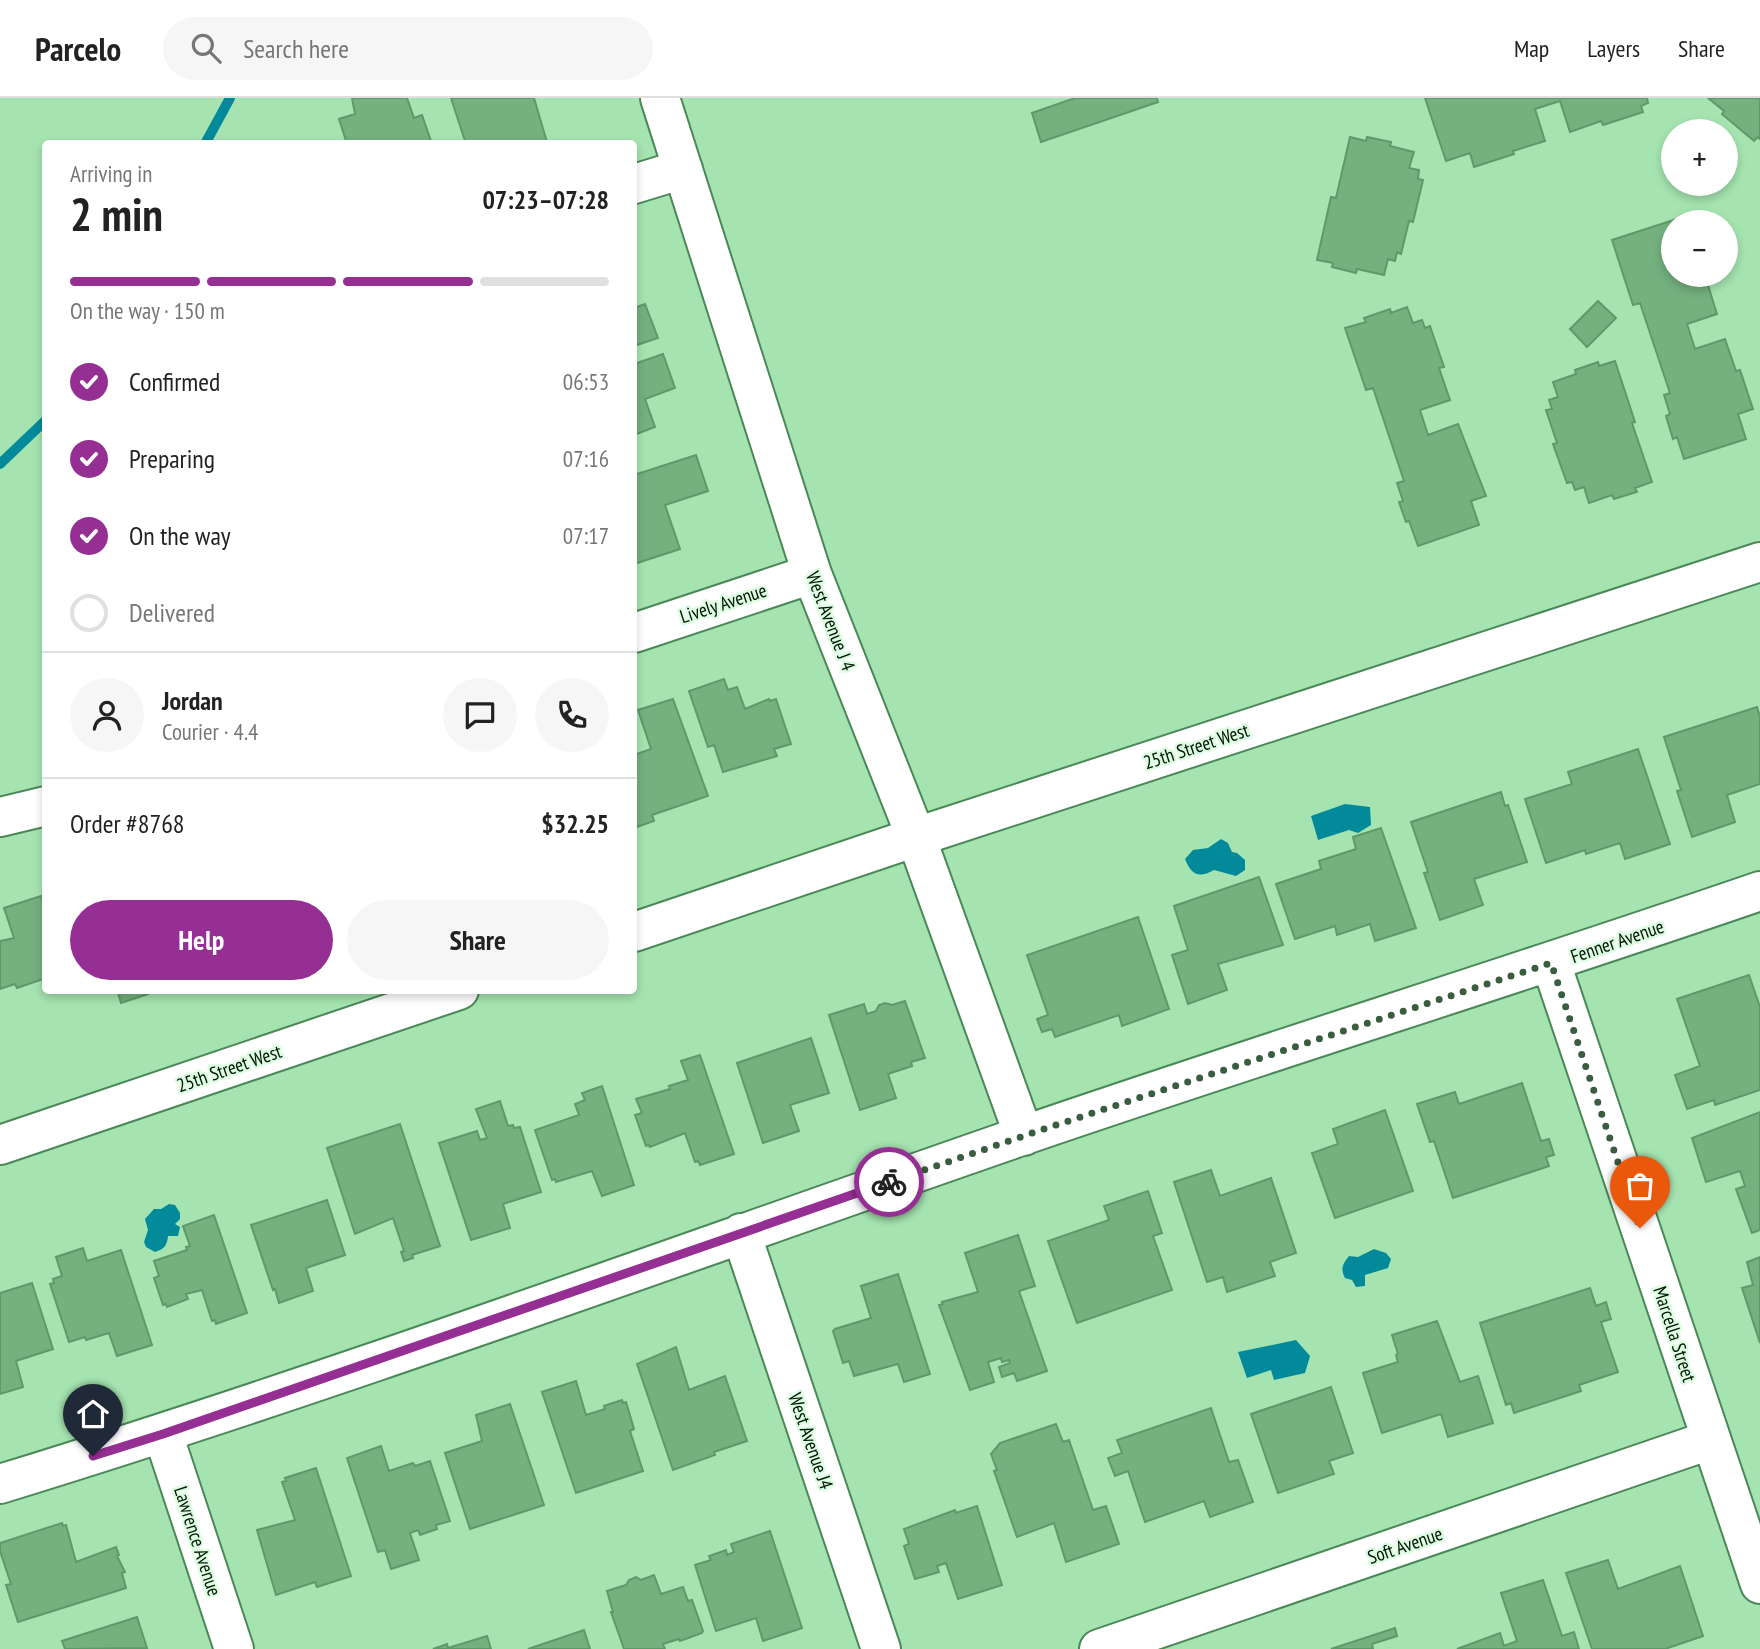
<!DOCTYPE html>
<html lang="en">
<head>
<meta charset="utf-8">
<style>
	:root { --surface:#fff; --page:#f6f6f6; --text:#222; --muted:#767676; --line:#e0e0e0; --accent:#962f93 }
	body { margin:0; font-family:"PT Sans Narrow",sans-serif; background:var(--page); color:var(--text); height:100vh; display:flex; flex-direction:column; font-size:26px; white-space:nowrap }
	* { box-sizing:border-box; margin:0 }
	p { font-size:23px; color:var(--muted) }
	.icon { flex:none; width:38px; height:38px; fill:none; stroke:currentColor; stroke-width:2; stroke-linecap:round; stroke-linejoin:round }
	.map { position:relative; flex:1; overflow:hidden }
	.side { position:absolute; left:42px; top:42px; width:595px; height:854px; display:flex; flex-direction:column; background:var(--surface); border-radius:7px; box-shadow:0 4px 10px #0003 }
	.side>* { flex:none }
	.buttons { position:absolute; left:1661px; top:21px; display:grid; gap:14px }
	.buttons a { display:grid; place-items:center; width:77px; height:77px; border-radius:50%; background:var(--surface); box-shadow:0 4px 10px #0003; font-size:35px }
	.pin { position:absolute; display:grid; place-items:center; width:60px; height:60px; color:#fff; margin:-72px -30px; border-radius:50% 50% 50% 0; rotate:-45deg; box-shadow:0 0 7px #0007 }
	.pin .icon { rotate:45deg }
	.courier { position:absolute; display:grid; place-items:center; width:70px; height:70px; margin:-35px; border:5px solid #962f93; border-radius:50%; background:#fff; color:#222; box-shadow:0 2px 9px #0007 }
	.summary em { font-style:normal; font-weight:800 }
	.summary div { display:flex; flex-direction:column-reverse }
	.summary { display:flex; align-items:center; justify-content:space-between; height:119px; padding:0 28px }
	h1 { font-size:46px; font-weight:800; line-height:52px }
	.bar { display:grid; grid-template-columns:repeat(4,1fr); gap:10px 7px; align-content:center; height:84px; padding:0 28px }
	.bar i { height:9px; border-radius:5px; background:var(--line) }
	.bar .current { background:var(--accent) }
	.bar p { grid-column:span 4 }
	.line { display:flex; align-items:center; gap:18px; padding:0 28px; border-top:2px solid var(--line) }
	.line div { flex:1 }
	.round { display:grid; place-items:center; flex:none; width:74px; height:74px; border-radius:37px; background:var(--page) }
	ol { padding:0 28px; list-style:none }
	li { display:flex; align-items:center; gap:21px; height:77px }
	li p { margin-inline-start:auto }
	li .icon { padding:7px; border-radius:50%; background:var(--accent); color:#fff; stroke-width:4 }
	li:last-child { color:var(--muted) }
	li i { width:38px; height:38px; border:4px solid var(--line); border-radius:50% }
	.primary-button { display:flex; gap:14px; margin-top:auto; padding:14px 28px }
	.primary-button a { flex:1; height:80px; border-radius:42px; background:var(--accent); color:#fff; font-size:28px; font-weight:800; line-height:80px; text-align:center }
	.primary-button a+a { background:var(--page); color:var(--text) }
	header { display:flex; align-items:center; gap:42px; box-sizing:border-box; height:98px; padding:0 35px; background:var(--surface); border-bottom:2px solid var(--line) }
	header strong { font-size:33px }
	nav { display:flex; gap:38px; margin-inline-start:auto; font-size:24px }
	.search { width:490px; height:63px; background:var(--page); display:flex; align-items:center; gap:18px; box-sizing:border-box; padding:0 24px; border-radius:38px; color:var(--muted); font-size:26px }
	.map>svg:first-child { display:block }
	.water { fill:#028a9a }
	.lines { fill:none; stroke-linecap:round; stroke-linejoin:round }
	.stream { stroke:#028a9a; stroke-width:10 }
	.building { fill:#74b17f; stroke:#5d9a69; stroke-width:2 }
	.minor-casing { stroke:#4b8858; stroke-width:42 }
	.tertiary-casing { stroke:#4b8858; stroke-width:42 }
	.minor { stroke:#fff; stroke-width:38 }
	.tertiary { stroke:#fff; stroke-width:38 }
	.done { stroke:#3a5d40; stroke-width:7; stroke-dasharray:0 12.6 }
	.route { stroke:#962f93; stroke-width:9 }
	.labels { text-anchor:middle; stroke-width:5; stroke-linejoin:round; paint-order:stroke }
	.street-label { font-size:19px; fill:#001403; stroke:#ddfde2 }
</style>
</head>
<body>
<header>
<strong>Parcelo</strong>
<div class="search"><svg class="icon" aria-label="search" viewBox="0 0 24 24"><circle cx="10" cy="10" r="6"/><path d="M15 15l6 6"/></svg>Search here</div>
<nav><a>Map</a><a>Layers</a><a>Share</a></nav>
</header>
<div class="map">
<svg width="1760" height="1551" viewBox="0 0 1760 1551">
	<rect width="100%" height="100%" fill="#a5e4b0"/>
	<!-- water -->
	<path class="water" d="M1345 706 1370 709 1371 727 1358 735 1349 732 1318 742 1311 718Z
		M1221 741 1228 745 1232 754 1237 755 1245 762V772L1236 778 1214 772C1198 781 1191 776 1185 761L1193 752 1208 750Z
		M169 1106 175 1107 180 1115V1121L175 1126 180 1129 178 1138H168C167 1148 164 1151 155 1154L146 1149 144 1144 148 1132 145 1121 154 1111H161Z
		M1374 1151 1386 1155 1391 1161 1388 1170 1365 1177V1188L1356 1189 1352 1182 1345 1180C1340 1170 1343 1166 1349 1158L1358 1159Z
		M1296 1242 1310 1258 1305 1275 1274 1282 1271 1272 1247 1280 1238 1254Z"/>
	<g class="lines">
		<!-- stream -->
		<path class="stream" d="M205 46 230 0
			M0 366 46 322"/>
	</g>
	<!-- building -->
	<path class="building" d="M352 0H407L414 20 422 17 432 46H347L339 21 355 16Z
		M451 0H534L547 44 466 46Z
		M1075 0H1157L1158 4 1041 44 1032 15Z
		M1425 0H1647L1648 5 1641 8 1643 14 1603 27 1601 23 1570 34 1560 3 1535 11 1545 43 1513 53 1514 56 1474 69 1470 55 1446 63Z
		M1708 0H1760V41L1758 39 1754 43 1722 16 1724 13Z
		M1350 39 1366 43 1367 39 1391 44 1390 48 1414 54 1409 70 1419 72 1418 81 1423 82 1413 124 1409 123 1401 156 1397 154 1395 163 1388 161 1384 177 1357 171 1356 175 1332 169 1333 165 1317 162 1331 99 1336 100Z
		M1674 122 1673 177H1709L1710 182 1707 184 1717 216 1687 226 1695 251 1725 241 1736 273 1740 272 1753 311 1738 316 1746 341 1684 361 1677 339 1673 341 1666 318 1670 316 1664 297 1670 295 1640 205 1633 207 1612 142Z
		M1598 203 1616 220 1587 249 1570 231Z
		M645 206 658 240 634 248V210Z
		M1407 209 1413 225 1422 222 1425 230 1430 228 1444 269 1439 270 1450 302 1420 312 1428 337 1458 326 1486 398 1471 403 1479 427 1418 448 1409 423 1406 424 1399 404 1403 403 1397 385 1404 383 1373 290 1366 292 1345 230 1366 224 1364 220 1390 211 1391 215Z
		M663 256 675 290 645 301 655 329 634 337V266Z
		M1615 263 1635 324 1632 325 1652 384 1635 390 1637 394 1614 401 1612 397 1589 405 1584 389 1575 392 1572 384 1567 385 1553 346 1557 345 1546 312 1552 311 1549 302 1558 299 1553 284 1576 276 1575 272 1598 264 1599 268Z
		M696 357 708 393 665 407 680 451 634 466V377Z
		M724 581 728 592 737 589 745 611 769 601 770 603 776 601 791 646 774 651 777 658 723 674 714 647 708 649 689 593Z
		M673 601 708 698 652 717 654 723 637 729 634 723V657L651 651 638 612Z
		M1757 609 1760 619V686L1727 697 1735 724 1692 739 1677 693 1681 692 1664 639Z
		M1638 651 1670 746 1625 761 1620 745 1586 756 1585 752 1546 765 1525 701 1572 686 1568 674Z
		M1501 694 1505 708 1508 707 1527 764 1474 781 1483 807 1440 822 1424 775 1428 774 1411 724Z
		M1381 730 1416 830 1375 843 1370 826 1337 837 1335 828 1295 841 1276 786 1321 771 1319 763 1356 751 1353 739Z
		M1259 779 1283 847 1218 866 1227 892 1188 906 1172 857 1188 852 1174 808Z
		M41 798 46 811V880L17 890 15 886 0 891V843L14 840 4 810Z
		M1138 819 1169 911 1122 928 1119 917 1055 939 1052 931 1042 934 1037 921 1048 917 1027 857Z
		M1749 877 1760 909V992L1715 1007 1714 1002 1687 1011 1675 977 1700 968 1677 901Z
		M117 892H147L148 896 121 905Z
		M905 903 925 960 911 964 912 968 888 976 896 1000 860 1012 829 917 864 906 867 916 876 913 879 907 885 905 892 907Z
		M811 940 829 995 790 1007 799 1033 763 1045 737 965Z
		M700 957 734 1056 700 1067 698 1063 695 1064 685 1035 650 1049 649 1047 646 1048 635 1017 642 1015 636 1001 670 991 669 988 688 982 681 963Z
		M1522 985 1541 1043 1549 1041 1554 1057 1546 1059 1549 1068 1453 1100 1434 1043 1430 1044 1417 1006 1455 994 1459 1006Z
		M602 988 634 1087 602 1098 592 1073 556 1084 555 1081 552 1082 535 1032 579 1017 575 1006 585 1002 582 995Z
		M500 1003 508 1028 513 1027 514 1030 520 1029 541 1094 503 1106 510 1130 471 1142 439 1045 477 1033 480 1042 487 1040 476 1011Z
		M1385 1012 1413 1093 1335 1120 1312 1055 1338 1046 1333 1031Z
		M1760 1014V1132L1752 1135 1736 1091 1745 1088 1740 1073 1706 1084 1692 1040Z
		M400 1026 440 1148 412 1157 413 1160 404 1163 401 1154 404 1153 393 1120 355 1136 327 1050Z
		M1211 1072 1220 1098 1271 1080 1296 1155 1270 1164 1275 1178 1227 1194 1223 1179 1207 1184 1174 1084Z
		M1148 1093 1162 1135 1153 1138 1172 1192 1077 1225 1048 1143 1109 1122 1104 1108Z
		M327 1102 345 1157 306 1170 313 1193 279 1205 275 1191 273 1192 251 1127Z
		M214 1117 247 1215 216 1226 215 1222 212 1223 202 1192 186 1196 188 1201 167 1209 166 1206 163 1207 154 1180 159 1178 154 1163 187 1152 186 1149 190 1148 183 1128Z
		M1018 1137 1035 1188 1019 1193 1047 1273 1017 1283 1014 1275 1002 1279 999 1269 1010 1265 1009 1262 1002 1264 1001 1260 988 1264 994 1284 970 1292 939 1207 943 1206 942 1204 978 1194 965 1155Z
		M83 1150 87 1163 121 1152 152 1247 117 1258 109 1235 86 1242 85 1239 69 1244 50 1186 54 1185 53 1181 62 1178 56 1159Z
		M1760 1159V1245L1742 1190 1753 1187 1747 1164Z
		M898 1176 930 1276 904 1284 898 1266 854 1278 849 1263 843 1265 833 1233 835 1231 871 1220 861 1188Z
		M32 1185 53 1251 16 1263 23 1289 0 1296V1195Z
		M1590 1190 1596 1208 1606 1204 1611 1221 1601 1224 1618 1274 1579 1287 1581 1293 1514 1315 1511 1305 1506 1307 1480 1225Z
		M1437 1223 1460 1284 1478 1278 1493 1325 1448 1339 1441 1316 1382 1335 1363 1275 1398 1264 1396 1257 1398 1256 1392 1237Z
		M676 1249 689 1292 725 1278 747 1343 714 1354 715 1357 673 1372 637 1266Z
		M576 1283 586 1317 605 1311 604 1308 622 1302 623 1305 626 1304 634 1331 630 1333 643 1373 576 1395 542 1294Z
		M1331 1289 1353 1355 1329 1363 1334 1376 1278 1395 1251 1316Z
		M510 1306 544 1407 470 1431 445 1355 482 1343 476 1317Z
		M1211 1310 1229 1364 1238 1362 1253 1404 1210 1419 1204 1403 1145 1424 1128 1373 1115 1378 1108 1360 1122 1355 1117 1342Z
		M1056 1326 1063 1344 1069 1342 1093 1412 1106 1408 1119 1446 1066 1464 1054 1425 1017 1439 994 1373 997 1372 991 1356 1000 1345Z
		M381 1348 389 1373 413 1365 415 1368 430 1363 450 1423 436 1427 437 1431 420 1437 418 1432 410 1435 419 1462 391 1471 385 1452 378 1454 347 1360Z
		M316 1370 351 1478 317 1489 315 1484 276 1497 257 1432 295 1422 282 1384 286 1383 285 1380Z
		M977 1408 1002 1487 958 1501 946 1465 937 1468 939 1474 915 1481 904 1448 909 1446 904 1431 955 1412 956 1415Z
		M62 1425 63 1428 66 1427 76 1464 116 1449 119 1457 117 1458 125 1474 122 1475 126 1490 18 1524 6 1487 11 1486 0 1453V1445Z
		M770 1433 802 1530 763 1543 756 1520 716 1533 695 1467 711 1462 709 1458 726 1452 727 1457 734 1454 731 1446Z
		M1608 1462 1618 1491 1680 1468 1703 1538 1665 1551H1592L1566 1475Z
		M654 1477 661 1496 683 1489 688 1503 692 1502 703 1533 702 1535 680 1543 679 1541 663 1546 665 1551H624L611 1514H613L607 1493 626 1487 629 1482 636 1479 641 1482Z
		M1543 1482 1562 1538 1574 1534 1579 1551H1457L1500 1535 1504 1548 1517 1543 1501 1495Z
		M137 1519 147 1550 65 1551 62 1543Z
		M1395 1530 1397 1538 1372 1546 1373 1551H1331Z
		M584 1532 590 1551H528Z
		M487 1538 491 1551H433L447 1546 448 1550Z"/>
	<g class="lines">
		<!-- minor casing -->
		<g class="minor-casing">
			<path id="minor" d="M660 0 812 476 916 739 1024 1038
				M634 86 683 71
				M634 535 812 476
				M0 719 46 708
				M1551 865 1760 1486
				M741 1135 881 1551
				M163 1336 234 1551
				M0 1386C342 1281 678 1157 1016 1040 1263 955 1513 878 1760 793
				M1099 1551 1710 1342"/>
		</g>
		<!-- tertiary casing -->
		<g class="tertiary-casing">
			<path id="tertiary" d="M634 834 916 739 1760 464
				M0 1047 459 892"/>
		</g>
		<!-- minor -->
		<use href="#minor" class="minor"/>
		<!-- tertiary -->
		<use href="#tertiary" class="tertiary"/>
	</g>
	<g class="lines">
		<!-- done -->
		<path class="done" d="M889 1084 1050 1029 1551 865 1640 1130"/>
		<!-- route -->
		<path class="route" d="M93 1358 163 1336 889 1084"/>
	</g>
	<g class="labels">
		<!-- street labels -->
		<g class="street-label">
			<text transform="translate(723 505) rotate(-18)" y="7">Lively Avenue</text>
			<text transform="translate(831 523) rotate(69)" y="7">West Avenue J 4</text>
			<text transform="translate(1196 648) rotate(-18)" y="7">25th Street West</text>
			<text transform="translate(1617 843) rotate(-19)" y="7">Fenner Avenue</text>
			<text transform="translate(229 970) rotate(-19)" y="7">25th Street West</text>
			<text transform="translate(1675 1236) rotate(72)" y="7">Marcella Street</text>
			<text transform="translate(811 1343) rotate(71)" y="7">West Avenue J4</text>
			<text transform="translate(198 1443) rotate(72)" y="7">Lawrence Avenue</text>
			<text transform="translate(1405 1447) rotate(-19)" y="7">Soft Avenue</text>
		</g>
	</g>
</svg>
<div class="buttons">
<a>+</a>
<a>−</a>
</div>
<div class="pin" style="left:1640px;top:1130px;background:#ea580c"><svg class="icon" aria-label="bag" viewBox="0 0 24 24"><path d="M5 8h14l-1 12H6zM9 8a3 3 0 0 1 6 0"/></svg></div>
<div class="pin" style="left:93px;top:1358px;background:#1f2937"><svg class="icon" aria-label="home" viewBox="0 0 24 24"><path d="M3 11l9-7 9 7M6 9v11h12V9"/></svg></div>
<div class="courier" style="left:889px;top:1084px"><svg class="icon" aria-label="bike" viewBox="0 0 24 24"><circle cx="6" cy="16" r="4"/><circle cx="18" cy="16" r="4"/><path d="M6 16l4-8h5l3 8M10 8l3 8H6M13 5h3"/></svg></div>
<section class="side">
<div class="summary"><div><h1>2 min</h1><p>Arriving in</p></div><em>07:23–07:28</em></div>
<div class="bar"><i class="current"></i><i class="current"></i><i class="current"></i><i></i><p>On the way · 150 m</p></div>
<ol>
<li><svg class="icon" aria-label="check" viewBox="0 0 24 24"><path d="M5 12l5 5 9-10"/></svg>Confirmed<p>06:53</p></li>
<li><svg class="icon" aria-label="check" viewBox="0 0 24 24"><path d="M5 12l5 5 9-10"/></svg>Preparing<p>07:16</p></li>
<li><svg class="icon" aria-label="check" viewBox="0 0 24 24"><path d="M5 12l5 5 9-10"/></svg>On the way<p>07:17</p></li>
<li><i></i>Delivered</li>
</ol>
<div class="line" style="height:126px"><a class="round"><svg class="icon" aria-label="person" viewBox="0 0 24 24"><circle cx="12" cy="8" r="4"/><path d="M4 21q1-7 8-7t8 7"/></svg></a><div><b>Jordan</b><p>Courier · 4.4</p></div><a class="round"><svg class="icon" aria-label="chat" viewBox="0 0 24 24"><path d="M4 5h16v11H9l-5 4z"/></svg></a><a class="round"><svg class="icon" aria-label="phone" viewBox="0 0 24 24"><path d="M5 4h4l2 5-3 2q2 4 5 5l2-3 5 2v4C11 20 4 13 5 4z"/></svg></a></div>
<div class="line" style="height:91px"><div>Order #8768</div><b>$32.25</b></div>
<div class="primary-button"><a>Help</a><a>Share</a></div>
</section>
</div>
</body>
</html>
